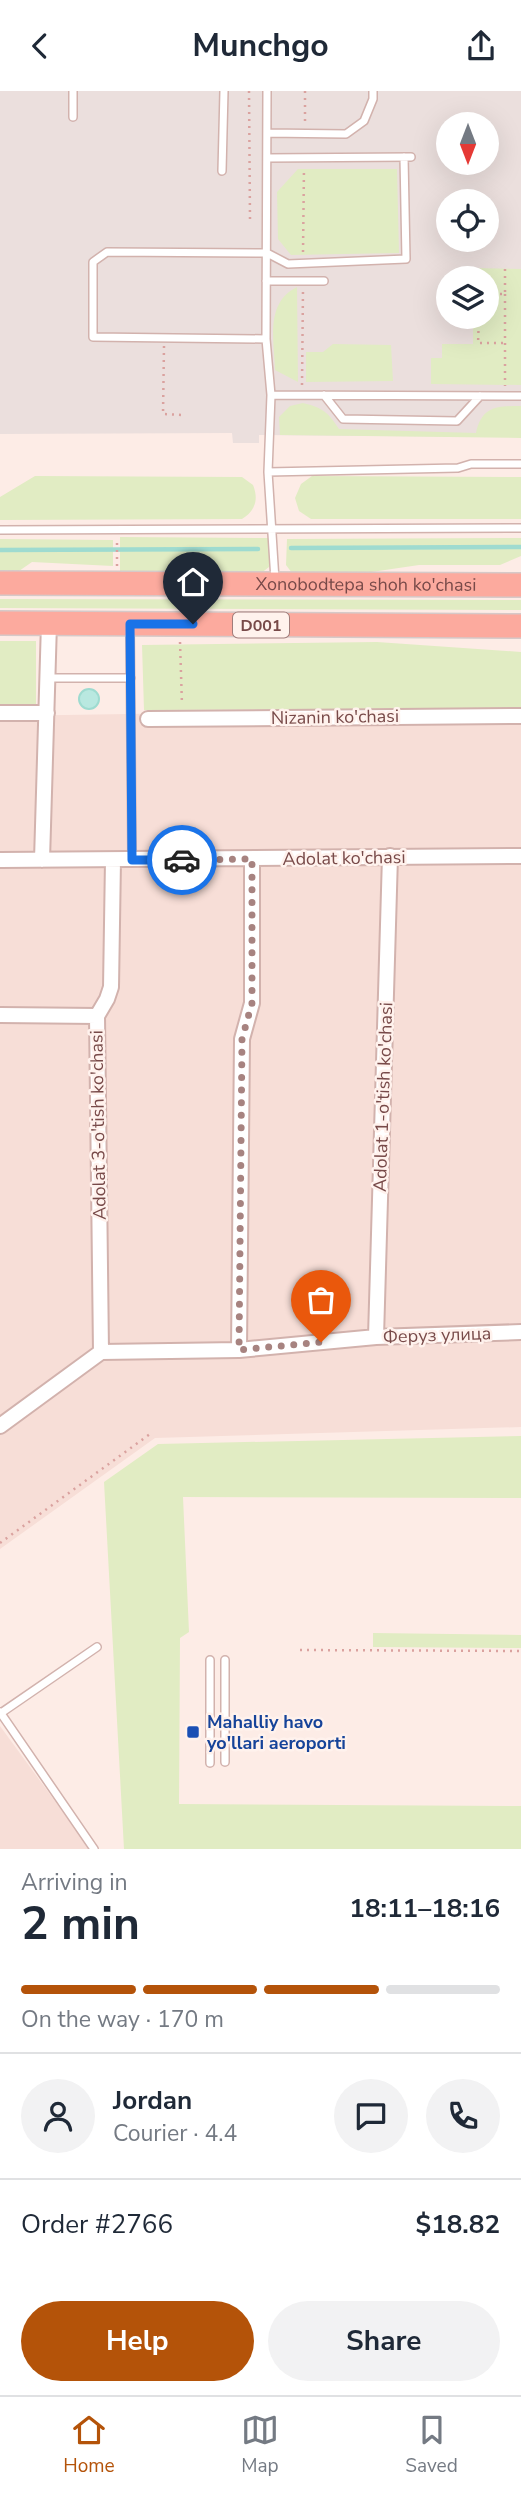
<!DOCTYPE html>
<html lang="en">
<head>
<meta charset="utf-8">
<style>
	:root { --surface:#fff; --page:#f2f2f3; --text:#1f2937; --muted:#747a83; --line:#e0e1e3; --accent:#b45309 }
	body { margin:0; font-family:"Nunito Sans",sans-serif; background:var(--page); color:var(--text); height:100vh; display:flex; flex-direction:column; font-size:26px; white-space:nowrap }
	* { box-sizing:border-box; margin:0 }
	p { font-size:23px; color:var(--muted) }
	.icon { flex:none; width:38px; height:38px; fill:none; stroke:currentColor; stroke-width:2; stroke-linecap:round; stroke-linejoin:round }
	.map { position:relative; height:1758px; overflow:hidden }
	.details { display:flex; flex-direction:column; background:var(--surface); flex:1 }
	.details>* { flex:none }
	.needle { width:46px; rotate:180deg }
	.tools { position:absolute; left:436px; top:21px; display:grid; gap:14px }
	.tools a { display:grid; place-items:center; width:63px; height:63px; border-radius:50%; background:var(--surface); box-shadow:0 7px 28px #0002; font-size:35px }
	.pin { position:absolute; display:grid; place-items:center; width:60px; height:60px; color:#fff; margin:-72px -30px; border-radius:50% 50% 50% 0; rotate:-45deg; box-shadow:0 0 7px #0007 }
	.pin .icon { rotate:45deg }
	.courier { position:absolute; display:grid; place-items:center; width:70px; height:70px; margin:-35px; border:5px solid #1a73e8; border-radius:50%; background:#fff; color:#222; box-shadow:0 2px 9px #0007 }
	.headline em { font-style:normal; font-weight:700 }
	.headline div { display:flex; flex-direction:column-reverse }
	.headline { display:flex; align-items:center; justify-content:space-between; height:119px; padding:0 21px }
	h1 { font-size:46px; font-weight:700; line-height:52px }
	.bar { display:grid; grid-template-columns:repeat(4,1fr); gap:10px 7px; align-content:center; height:84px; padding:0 21px }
	.bar i { height:9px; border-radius:5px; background:var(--line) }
	.bar .selected { background:var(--accent) }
	.bar p { grid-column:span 4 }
	.line { display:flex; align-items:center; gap:18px; padding:0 21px; border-top:2px solid var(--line) }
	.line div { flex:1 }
	.round { display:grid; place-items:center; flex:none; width:74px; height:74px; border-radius:37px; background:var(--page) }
	.action { display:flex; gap:14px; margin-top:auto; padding:14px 21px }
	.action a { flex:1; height:80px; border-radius:42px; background:var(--accent); color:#fff; font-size:28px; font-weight:700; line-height:80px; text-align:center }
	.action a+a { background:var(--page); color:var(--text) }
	header { display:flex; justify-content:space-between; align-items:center; height:91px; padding:0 21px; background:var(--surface); font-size:32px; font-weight:700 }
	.tab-bar { display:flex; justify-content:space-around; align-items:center; height:98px; border-top:2px solid var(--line); background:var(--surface); font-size:19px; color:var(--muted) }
	.tab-bar a { display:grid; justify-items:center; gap:4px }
	.tab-bar .selected { color:var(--accent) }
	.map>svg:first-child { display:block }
	.residential { fill:#f7ded7 }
	.industrial { fill:#ebdfdd; fill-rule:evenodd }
	.green { fill:#e1ecc3 }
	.water { fill:#b9e8e0; stroke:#9edbd0; stroke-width:2 }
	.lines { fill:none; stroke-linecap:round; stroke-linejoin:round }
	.stream { stroke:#9edbd0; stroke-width:4.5 }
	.service-casing { stroke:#d2b2ad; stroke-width:10 }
	.minor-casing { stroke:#d2b2ad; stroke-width:18 }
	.trunk-casing { stroke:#d6c9c8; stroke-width:26 }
	.path { stroke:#daa29f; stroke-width:2.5; stroke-dasharray:2 5; stroke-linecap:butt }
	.service { stroke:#fff; stroke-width:7 }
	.minor { stroke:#fff; stroke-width:14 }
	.trunk { stroke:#fcaa9e; stroke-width:23 }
	.done { stroke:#a78380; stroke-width:7; stroke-dasharray:0 12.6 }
	.route { stroke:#1a73e8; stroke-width:9 }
	.transit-dot { fill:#1a4fb4; stroke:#fff2ed; stroke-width:2.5 }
	.labels { text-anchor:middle; stroke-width:5; stroke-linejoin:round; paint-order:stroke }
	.shield { fill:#fff2ed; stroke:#a07c7a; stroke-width:2 }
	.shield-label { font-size:16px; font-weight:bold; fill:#784a49 }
	.street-label { font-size:18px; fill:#784a49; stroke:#fff2ed }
	.transit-label { font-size:18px; font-weight:bold; fill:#164399; stroke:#fff2ed; text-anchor:start }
</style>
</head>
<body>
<header><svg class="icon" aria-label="back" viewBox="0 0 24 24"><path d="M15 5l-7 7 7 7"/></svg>Munchgo<svg class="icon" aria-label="share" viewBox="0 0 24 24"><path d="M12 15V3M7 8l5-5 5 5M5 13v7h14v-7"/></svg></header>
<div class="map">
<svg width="521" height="1758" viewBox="0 0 521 1758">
	<rect width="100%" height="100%" fill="#fdece6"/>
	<!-- residential -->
	<path class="residential" d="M521 617V1336L155 1347 0 1458V625Z
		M0 1635 90 1758H0Z"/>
	<!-- industrial -->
	<path class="industrial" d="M0 0H521V346L259 344V352H233L232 342 0 343ZM448 33H486V72H448ZM448 110H486V149H448ZM448 187H486V226H448Z"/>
	<!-- green -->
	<path class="green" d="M298 78H397L399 162 291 164 278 148 277 101Z
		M473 177 521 178V294L431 293V267H442V253H473V226H486V187H473Z
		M297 196 298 291 275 279C274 248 265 212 297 196Z
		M333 253 391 254 393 290 306 291V261H323Z
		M303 312C323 317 328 321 339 338L476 342C482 315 497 315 521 315V347L280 344 279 326 290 315Z
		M35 385 242 386 253 394C259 409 255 420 242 428L0 429V406Z
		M312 385 521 386V428H311L299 420 295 407 301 393Z
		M120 446 269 447V476L260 483 120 482Z
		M521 447V465L500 474H419L358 483 292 482 286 474 287 448Z
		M0 448 113 449V475L32 471 19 480H0Z
		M0 508 521 509V519L0 517Z
		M0 550H36V616L0 615Z
		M377 551 521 561V617L144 619 142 554Z
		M521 1345V1407L183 1406 189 1541 180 1547 179 1713 521 1715V1758H124L104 1391 158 1353Z
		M373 1542 521 1544V1557L373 1556Z"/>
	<!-- water -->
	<path class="water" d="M79 608a10 10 0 1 1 20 0a10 10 0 1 1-20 0Z"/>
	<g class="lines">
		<!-- stream -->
		<path class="stream" d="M291 457 521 456
			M0 459 258 458"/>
		<!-- service casing -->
		<g class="service-casing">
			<path id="service" d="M267 0 266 248 271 304 268 381 275 489
				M73 26V0
				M267 42 346 43 364 30 373 8V0
				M267 67 411 66
				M222 80 224 0
				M266 190H324
				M266 248 93 246V171L107 161 267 162 288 173 406 168 404 66
				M271 304 521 305
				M324 304 343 328 457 330 480 305
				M268 381 458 377 471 373H521
				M0 439 521 437
				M130 535 132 768
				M48 587H131
				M210 1569V1672
				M225 1569V1671
				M0 1621 94 1758
				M1 1622 97 1556"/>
		</g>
		<!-- minor casing -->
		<g class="minor-casing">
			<path id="minor" d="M0 622H47
				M148 628 521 625
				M0 769 521 765
				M42 769 49 532
				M0 924 97 925
				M376 1246 390 765
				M239 1259 242 948 252 912V768
				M101 1261 97 925 107 908 111 896 113 769
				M101 1261 239 1259 376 1246 521 1241
				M0 1335 101 1261"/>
		</g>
		<!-- trunk casing -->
		<g class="trunk-casing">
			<g id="trunk">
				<path id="s1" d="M0 492 521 494"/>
				<path d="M0 532 521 535"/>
			</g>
		</g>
		<!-- path -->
		<path class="path" d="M249 0 250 129
			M305 0V32
			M303 161 304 77
			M486 203H505V177
			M505 203V295
			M479 226 478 252H505
			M164 255 163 323 183 324
			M302 294 303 199
			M117 475V447
			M180 551 182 614
			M0 1452 150 1343
			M300 1559 521 1560"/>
		<!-- service -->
		<use href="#service" class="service"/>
		<!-- minor -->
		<use href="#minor" class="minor"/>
		<!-- trunk -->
		<use href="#trunk" class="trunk"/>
	</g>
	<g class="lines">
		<!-- done -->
		<path class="done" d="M182 769 252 768V912L242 948 239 1259 321 1251"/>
		<!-- route -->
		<path class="route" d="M182 769H132L130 533H193"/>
	</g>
	<!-- markers -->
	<rect class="transit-dot" x="186" y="1634" width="14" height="14" rx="3.5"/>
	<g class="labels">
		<!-- shield labels -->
		<rect class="shield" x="233" y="521.5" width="56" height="25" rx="5"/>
		<g class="shield-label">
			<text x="261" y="540">D001</text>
		</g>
		<!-- street labels -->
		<g class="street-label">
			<text dy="6" stroke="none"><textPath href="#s1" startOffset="366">Xonobodtepa shoh ko'chasi</textPath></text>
			<text transform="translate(335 626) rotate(-1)" y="6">Nizanin ko'chasi</text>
			<text transform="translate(344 767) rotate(-1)" y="6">Adolat ko'chasi</text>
			<text transform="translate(383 1006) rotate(-88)" y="6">Adolat 1-o'tish ko'chasi</text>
			<text transform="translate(98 1034) rotate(-91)" y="6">Adolat 3-o'tish ko'chasi</text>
			<text transform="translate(437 1244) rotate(-2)" y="6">Феруз улица</text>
		</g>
		<!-- transit labels -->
		<g class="transit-label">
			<text x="207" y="1637">Mahalliy havo<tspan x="207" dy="21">yo'llari aeroporti</tspan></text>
		</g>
	</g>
</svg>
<div class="tools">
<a><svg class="needle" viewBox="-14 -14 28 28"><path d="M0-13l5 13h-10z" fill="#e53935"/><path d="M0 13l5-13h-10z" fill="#747a83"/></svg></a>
<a><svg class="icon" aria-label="locate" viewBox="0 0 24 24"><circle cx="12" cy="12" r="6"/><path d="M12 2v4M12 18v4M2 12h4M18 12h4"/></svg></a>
<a><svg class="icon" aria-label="layers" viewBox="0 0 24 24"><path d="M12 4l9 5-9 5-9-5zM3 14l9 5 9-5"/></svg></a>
</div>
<div class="pin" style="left:321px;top:1251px;background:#ea580c"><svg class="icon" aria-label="bag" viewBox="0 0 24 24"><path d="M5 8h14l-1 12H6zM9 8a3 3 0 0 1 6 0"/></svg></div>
<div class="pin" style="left:193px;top:533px;background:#1f2937"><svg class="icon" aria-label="home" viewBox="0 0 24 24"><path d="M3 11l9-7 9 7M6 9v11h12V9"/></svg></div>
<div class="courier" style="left:182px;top:769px"><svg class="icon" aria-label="car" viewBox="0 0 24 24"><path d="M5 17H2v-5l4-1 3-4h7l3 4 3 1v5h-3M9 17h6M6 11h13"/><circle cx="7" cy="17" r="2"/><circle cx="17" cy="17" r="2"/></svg></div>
</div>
<section class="details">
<div class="headline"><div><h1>2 min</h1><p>Arriving in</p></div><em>18:11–18:16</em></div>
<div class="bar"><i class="selected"></i><i class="selected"></i><i class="selected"></i><i></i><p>On the way · 170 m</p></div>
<div class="line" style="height:126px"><a class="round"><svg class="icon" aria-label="person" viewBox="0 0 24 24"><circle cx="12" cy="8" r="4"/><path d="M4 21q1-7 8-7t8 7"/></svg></a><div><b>Jordan</b><p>Courier · 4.4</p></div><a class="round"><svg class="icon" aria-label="chat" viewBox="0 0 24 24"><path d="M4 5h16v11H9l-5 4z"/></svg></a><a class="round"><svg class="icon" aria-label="phone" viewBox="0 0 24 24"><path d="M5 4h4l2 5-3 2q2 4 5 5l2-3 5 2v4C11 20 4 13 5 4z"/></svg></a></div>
<div class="line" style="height:91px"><div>Order #2766</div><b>$18.82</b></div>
<div class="action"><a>Help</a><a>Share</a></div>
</section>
<nav class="tab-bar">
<a class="selected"><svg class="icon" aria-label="home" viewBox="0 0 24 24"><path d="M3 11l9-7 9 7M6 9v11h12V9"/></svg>Home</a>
<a><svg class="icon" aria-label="map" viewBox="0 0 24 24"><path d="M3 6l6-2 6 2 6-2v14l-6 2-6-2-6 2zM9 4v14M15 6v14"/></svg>Map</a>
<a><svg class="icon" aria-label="saved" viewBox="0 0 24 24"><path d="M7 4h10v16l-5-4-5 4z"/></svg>Saved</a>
</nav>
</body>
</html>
